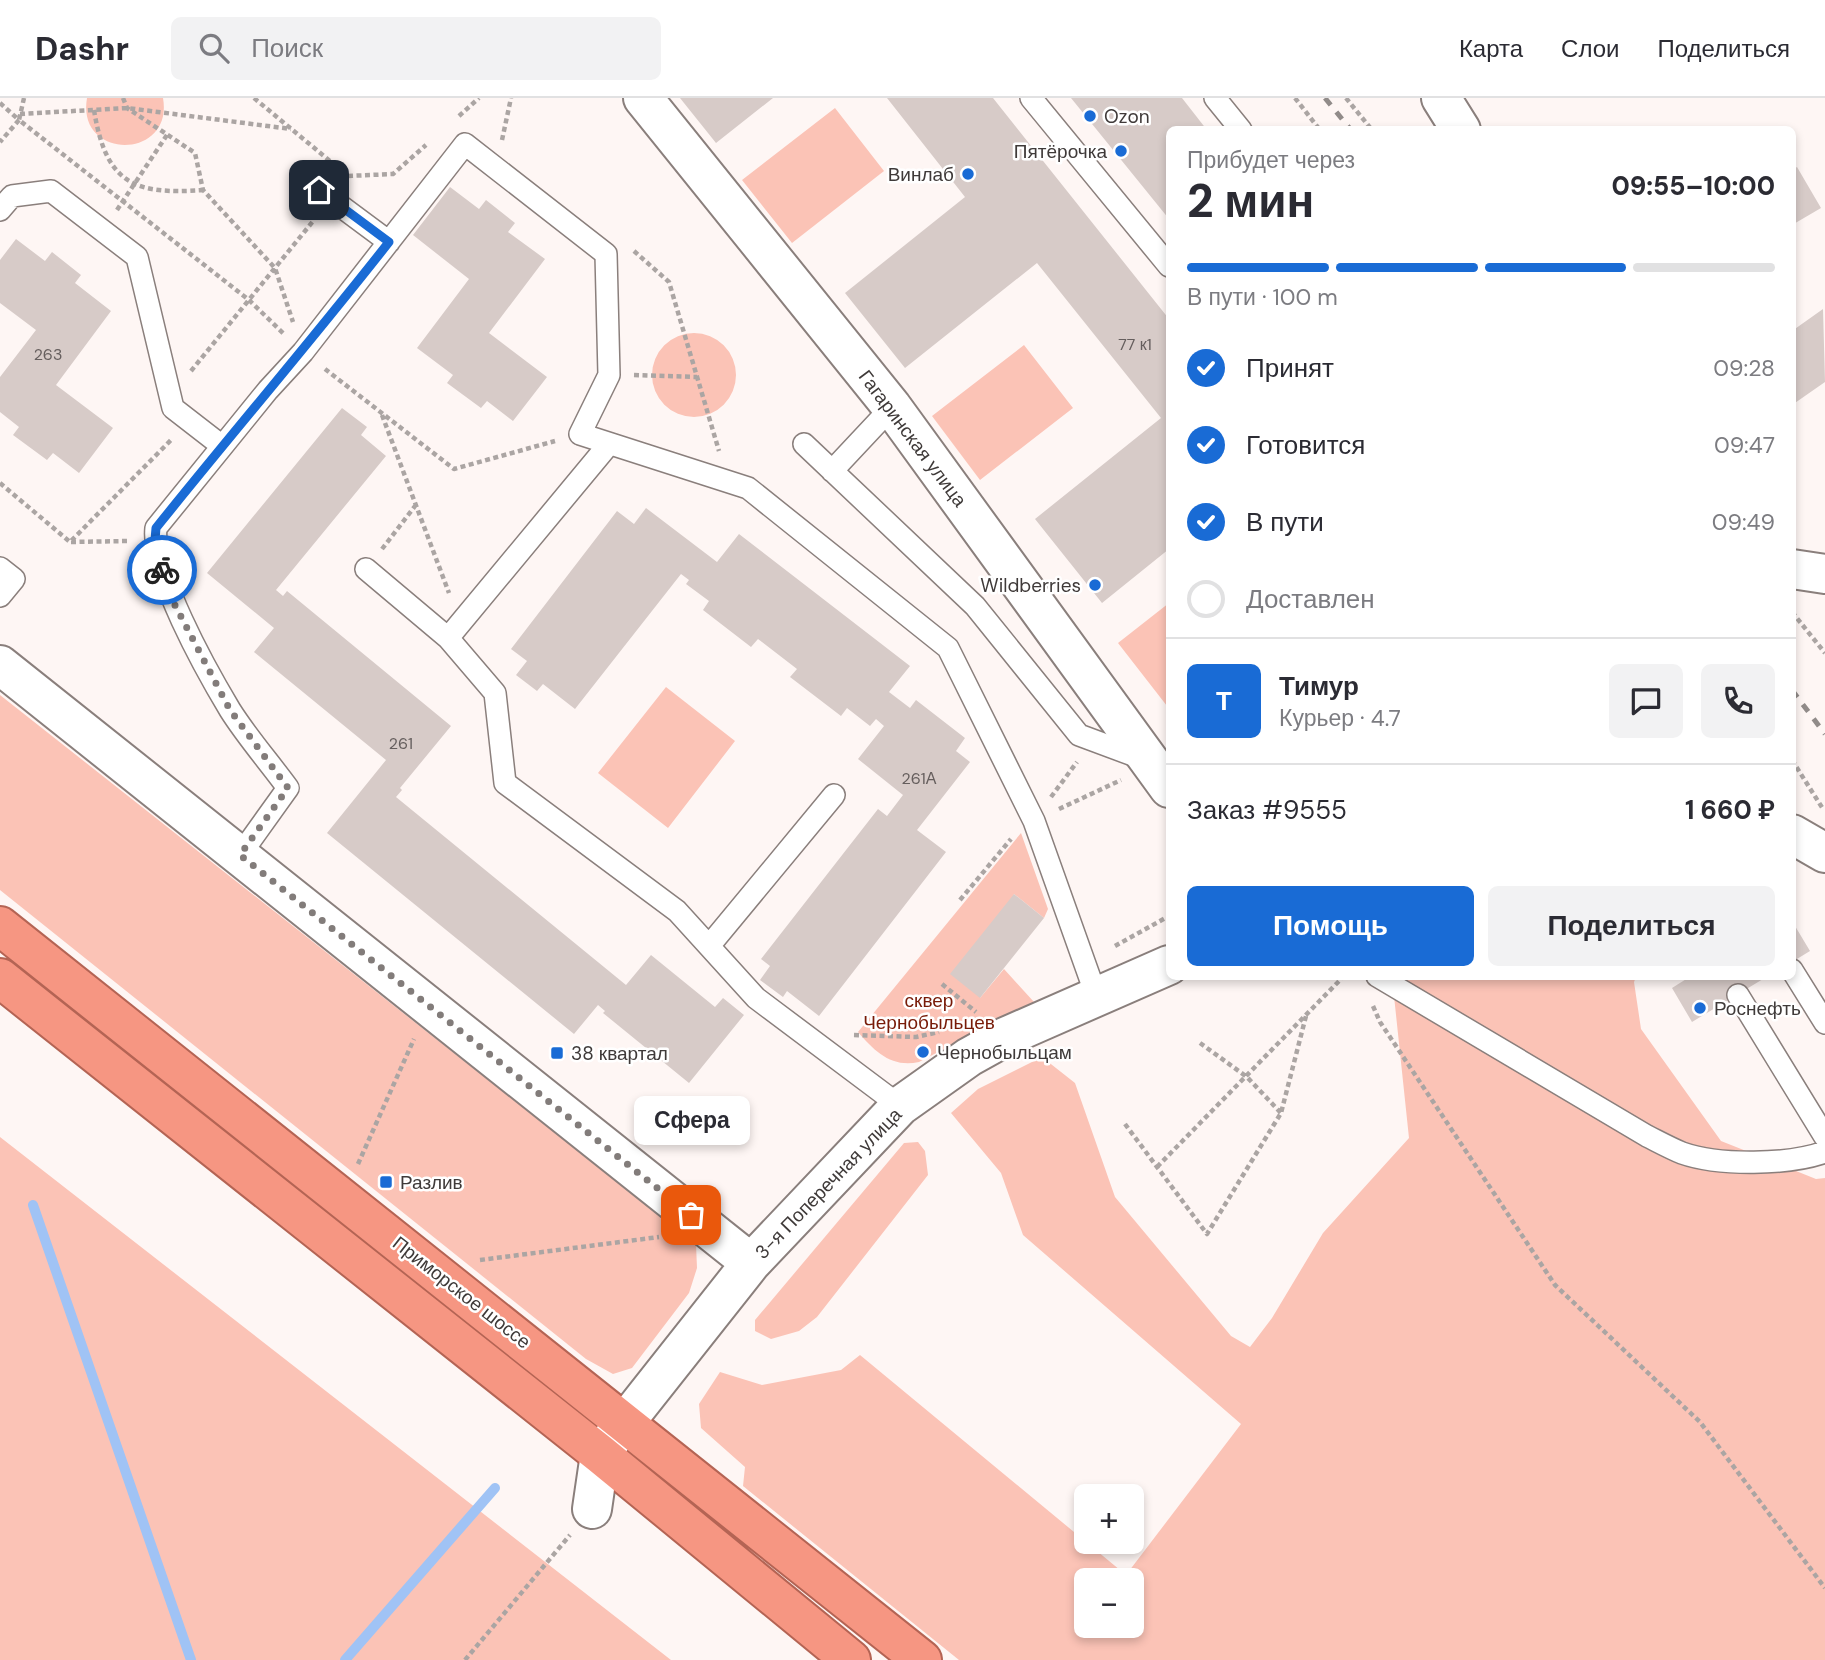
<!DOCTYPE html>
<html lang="ru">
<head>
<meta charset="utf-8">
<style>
	:root { --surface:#fff; --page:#f2f2f3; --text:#2b2b33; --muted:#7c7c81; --line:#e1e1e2; --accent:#196bd5 }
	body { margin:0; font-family:"DM Sans",sans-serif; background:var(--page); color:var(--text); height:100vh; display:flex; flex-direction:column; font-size:26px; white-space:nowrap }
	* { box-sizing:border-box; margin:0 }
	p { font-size:23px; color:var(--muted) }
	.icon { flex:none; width:38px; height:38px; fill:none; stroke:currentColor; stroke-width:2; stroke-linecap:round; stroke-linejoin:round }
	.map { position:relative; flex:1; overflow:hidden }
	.panel { position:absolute; left:1166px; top:28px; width:630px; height:854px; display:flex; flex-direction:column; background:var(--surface); border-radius:10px; box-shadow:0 4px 10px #0003 }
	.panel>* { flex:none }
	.controls { position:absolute; left:1074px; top:1386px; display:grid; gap:14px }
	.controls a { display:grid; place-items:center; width:70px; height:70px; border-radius:10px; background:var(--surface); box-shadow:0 4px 10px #0003; font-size:35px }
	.pin { position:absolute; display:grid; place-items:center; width:60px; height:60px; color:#fff; margin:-30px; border-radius:14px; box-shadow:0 4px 10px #0006 }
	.courier { position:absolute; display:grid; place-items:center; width:70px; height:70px; margin:-35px; border:5px solid #196bd5; border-radius:50%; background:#fff; color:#222; box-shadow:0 2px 9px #0007 }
	.bubble { position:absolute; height:49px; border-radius:10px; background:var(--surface); box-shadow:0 4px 10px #0003; font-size:23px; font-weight:800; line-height:49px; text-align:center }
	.summary em { font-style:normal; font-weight:800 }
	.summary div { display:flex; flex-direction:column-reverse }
	.summary { display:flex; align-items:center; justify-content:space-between; height:119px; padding:0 21px }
	h1 { font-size:46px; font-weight:800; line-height:52px }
	.bar { display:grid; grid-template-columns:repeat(4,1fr); gap:10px 7px; align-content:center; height:84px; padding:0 21px }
	.bar i { height:9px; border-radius:5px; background:var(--line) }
	.bar .selected { background:var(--accent) }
	.bar p { grid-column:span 4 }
	.line { display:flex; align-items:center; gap:18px; padding:0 21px; border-top:2px solid var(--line) }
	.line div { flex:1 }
	.round { display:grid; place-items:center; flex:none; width:74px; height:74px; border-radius:10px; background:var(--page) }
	ol { padding:0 21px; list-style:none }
	li { display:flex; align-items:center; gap:21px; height:77px }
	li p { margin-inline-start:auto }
	li .icon { padding:7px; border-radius:50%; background:var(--accent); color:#fff; stroke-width:4 }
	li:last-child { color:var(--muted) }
	li i { width:38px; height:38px; border:4px solid var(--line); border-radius:50% }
	.button { display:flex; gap:14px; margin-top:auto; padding:14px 21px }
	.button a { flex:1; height:80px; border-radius:10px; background:var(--accent); color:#fff; font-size:28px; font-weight:800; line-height:80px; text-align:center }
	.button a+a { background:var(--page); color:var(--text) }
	header { display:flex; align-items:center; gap:42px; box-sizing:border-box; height:98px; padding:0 35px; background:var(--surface); border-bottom:2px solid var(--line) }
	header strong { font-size:33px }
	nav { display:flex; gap:38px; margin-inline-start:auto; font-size:24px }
	.search { width:490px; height:63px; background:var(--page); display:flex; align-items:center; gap:18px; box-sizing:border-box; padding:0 24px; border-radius:10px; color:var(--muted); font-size:26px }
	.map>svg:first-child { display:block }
	.green { fill:#fbc3b6; fill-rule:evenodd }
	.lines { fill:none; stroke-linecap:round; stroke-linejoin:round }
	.stream { stroke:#a0c3f5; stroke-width:10 }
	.building { fill:#d7cbc8 }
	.service-casing { stroke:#8a7f7c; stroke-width:24 }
	.minor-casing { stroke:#8a7f7c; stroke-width:42 }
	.trunk-casing { stroke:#b46454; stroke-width:42 }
	.path { stroke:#aba5a3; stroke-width:4.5; stroke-dasharray:5 3.5; stroke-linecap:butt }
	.service { stroke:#fff; stroke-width:21 }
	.minor { stroke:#fff; stroke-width:38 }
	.trunk { stroke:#f69682; stroke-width:38 }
	.rail { stroke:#918b89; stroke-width:5; stroke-dasharray:9 9; stroke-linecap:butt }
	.done { stroke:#827c7a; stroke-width:7; stroke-dasharray:0 12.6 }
	.route { stroke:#196bd5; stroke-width:9 }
	.poi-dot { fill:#196bd5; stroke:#fff; stroke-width:2.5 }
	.labels { text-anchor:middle; stroke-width:5; stroke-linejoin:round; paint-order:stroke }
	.number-label { font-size:16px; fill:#655e5d }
	.poi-label { font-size:19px; fill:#3f3a39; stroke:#fff; text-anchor:start }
	.street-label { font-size:19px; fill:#3f3a39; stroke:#fff }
	.park-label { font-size:19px; fill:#781b08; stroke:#fff }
</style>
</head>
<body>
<header>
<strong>Dashr</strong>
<div class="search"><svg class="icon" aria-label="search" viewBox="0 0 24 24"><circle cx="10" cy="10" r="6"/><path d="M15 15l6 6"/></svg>Поиск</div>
<nav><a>Карта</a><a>Слои</a><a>Поделиться</a></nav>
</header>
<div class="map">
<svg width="1825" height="1562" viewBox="0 0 1825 1562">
	<rect width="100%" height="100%" fill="#fef6f4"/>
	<!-- green -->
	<path class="green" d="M87 0H163C174 62 76 63 87 0Z
		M835 10 884 73 792 145 742 82Z
		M652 277a42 42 0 1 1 84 0a42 42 0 1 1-84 0Z
		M1024 247 1073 310 980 382 932 318Z
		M1169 505V606L1167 608 1118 545Z
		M666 589 735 643 668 730 598 675Z
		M0 597 696 1146 697 1170 689 1195 632 1270 613 1276 586 1261 0 792Z
		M1021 735 1048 811 1044 820 1014 796 980 900 1004 871 1034 904 919 964C892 970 875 954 858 934Z
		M1392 879H1636L1634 884 1641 931 1721 1043 1816 1081 1825 1080V1562H959L743 1388 745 1369 701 1330 699 1306 720 1274 762 1287 841 1272 860 1257 1126 1477 1241 1326 1023 1137 1001 1075 951 1015 978 991 1042 959 1075 985 1115 1099 1231 1238 1250 1249 1272 1220 1323 1135 1409 1040ZM1087 1482H1132V1528H1087Z
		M0 1039 671 1562H0Z
		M918 1044 925 1053 928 1077 817 1219 799 1233 771 1241 755 1233V1222L904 1045Z"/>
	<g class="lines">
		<!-- stream -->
		<path class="stream" d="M33 1107 191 1562
			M345 1562 495 1390"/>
	</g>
	<!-- building -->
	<path class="building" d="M680 0H773L716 45Z
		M887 0H993L1169 221V451L1102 505 1035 421 1161 320 1037 165 905 270 845 195 965 99Z
		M1071 0H1182L1207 32H1169V121Z
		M1797 69 1821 110 1792 127V72Z
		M450 89 479 111 486 102 515 125 508 134 545 161 489 235 547 279 513 323 487 303 481 310 447 285 453 277 417 250 469 181 413 137Z
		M16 141 45 163 52 154 81 177 75 185 111 213 56 287 113 330 79 375 53 355 47 362 13 337 19 329 0 314V279L36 232 0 205V162Z
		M1823 211 1825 284 1792 307V233Z
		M342 310 367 329 361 337 386 358 276 492 283 498 287 493 451 628 400 690 402 692 396 699 626 887 651 857 715 909 723 900 744 917 689 985 603 915 605 913 598 907 574 936 327 735 386 662 254 554 274 530 207 475Z
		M646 410 717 464 739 436 910 568 889 594 910 610 916 602 965 640 956 653 970 664 917 732 946 754 819 918 787 893 783 899 760 882 770 868 761 861 878 711 887 718 903 697 858 661 884 628 876 621 870 628 847 610 841 618 790 579 797 571 758 541 751 549 703 512 709 503 686 486 689 482 681 476 575 611 543 586 537 593 516 577 527 563 511 551 617 413 634 426Z
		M1014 796 1044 820 980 900 950 876Z
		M1792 823 1810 853 1792 864Z
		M1691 878H1768L1692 924 1672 890Z"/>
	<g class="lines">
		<!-- service casing -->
		<g class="service-casing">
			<path id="service" d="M1031 0 1169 168
				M1215 0 1241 32
				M319 92 389 144
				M0 112 12 98 51 93 137 159 173 310 222 348
				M804 346 975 508 1079 637 1141 660
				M832 373 892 309
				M0 470 14 481 0 498
				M366 471 448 540 495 595 505 685 677 813 756 900 900 1008
				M448 540 609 346
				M240 757 288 690C269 664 247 639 230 612 206 572 151 474 156 430L268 292 303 254 465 46 606 156 609 277 580 336 748 390 948 550 1034 723 1096 897
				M709 848 834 697
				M1792 872 1825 925
				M1377 878 1647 1038C1659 1044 1670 1050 1682 1055 1719 1068 1789 1067 1825 1054
				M1738 897 1825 1039"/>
		</g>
		<!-- minor casing -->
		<g class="minor-casing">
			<path id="minor" d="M643 0 892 309 1169 690
				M1441 0 1461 32
				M1792 471 1825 476
				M0 567 751 1165
				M1792 736 1825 755
				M592 1411 600 1356 751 1165 900 1008 969 959 1005 939 1169 867"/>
		</g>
		<!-- trunk casing -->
		<g class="trunk-casing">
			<path id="trunk" d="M0 828 922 1562
				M0 880 600 1356 851 1562"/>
		</g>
		<!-- path -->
		<path class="path" d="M24 0 19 22 249 202 284 236
			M123 0 127 10 195 55 203 92 275 170 293 224
			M254 0 336 68
			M1295 0 1320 32
			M1346 0 1372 32
			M0 5 19 22 0 44
			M94 12C106 86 134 97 203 92
			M20 16 127 10 291 31
			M459 18 479 0
			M502 42 511 0
			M348 78 393 76 426 47
			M117 112 167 37
			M634 153 669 184 719 353
			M325 271 454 371 555 343
			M191 273 314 122
			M634 277 697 279
			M382 317 449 495
			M0 385 70 444 172 341
			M71 444 129 443
			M382 451 415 408
			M1792 514 1825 555
			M1792 662 1823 711
			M1051 699 1077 664
			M1059 711 1121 682
			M960 802 1011 741
			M1115 848 1169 818
			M942 886 976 914
			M1373 908 1380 924 1555 1187 1700 1324 1825 1490
			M854 937 916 939 939 934
			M1200 945 1247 979 1281 1015
			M1125 1026 1207 1136 1281 1015 1306 918
			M358 1066 414 941
			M1157 1069 1344 878
			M480 1162 659 1139
			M465 1562 570 1437"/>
		<!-- service -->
		<use href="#service" class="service"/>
		<!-- minor -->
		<use href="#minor" class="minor"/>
		<!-- trunk -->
		<use href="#trunk" class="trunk"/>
		<!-- rail -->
		<path class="rail" d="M1325 0 1351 32
			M1792 592 1825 636"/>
	</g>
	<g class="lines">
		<!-- done -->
		<path class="done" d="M162 472 166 490 230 612 288 690 240 757 691 1117"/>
		<!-- route -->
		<path class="route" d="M162 472 155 442 156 430C233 334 313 241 389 144L319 92"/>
	</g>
	<!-- markers -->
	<g class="poi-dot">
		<circle cx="1090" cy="18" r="7"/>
		<circle cx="1121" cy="53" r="7"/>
		<circle cx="968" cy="76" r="7"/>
		<circle cx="1095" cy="487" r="7"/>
		<circle cx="1700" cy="910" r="7"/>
		<circle cx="923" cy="954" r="7"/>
		<rect x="550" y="948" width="14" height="14" rx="3.5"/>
		<rect x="379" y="1077" width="14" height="14" rx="3.5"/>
	</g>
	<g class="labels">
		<!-- number labels -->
		<g class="number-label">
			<text x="1135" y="252">77 к1</text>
			<text x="48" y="262">263</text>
			<text x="401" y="651">261</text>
			<text x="919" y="686">261А</text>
		</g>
		<!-- poi labels -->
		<g class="poi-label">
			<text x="1104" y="25">Ozon</text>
			<text x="1107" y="60" text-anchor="end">Пятёрочка</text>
			<text x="954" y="83" text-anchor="end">Винлаб</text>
			<text x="1081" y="494" text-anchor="end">Wildberries</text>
			<text x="1714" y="917">Роснефть</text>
			<text x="937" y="961">Чернобыльцам</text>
			<text x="571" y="962">38 квартал</text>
			<text x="400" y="1091">Разлив</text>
		</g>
		<!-- street labels -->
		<g class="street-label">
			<text transform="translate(913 340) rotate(53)" y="7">Гагаринская улица</text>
			<text transform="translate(828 1085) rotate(-46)" y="7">3-я Поперечная улица</text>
			<text transform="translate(462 1194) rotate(38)" y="7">Приморское шоссе</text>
		</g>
		<!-- park labels -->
		<g class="park-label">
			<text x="929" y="909">сквер<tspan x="929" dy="22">Чернобыльцев</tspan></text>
		</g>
	</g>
</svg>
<div class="controls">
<a>+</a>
<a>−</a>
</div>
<div class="pin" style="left:691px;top:1117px;background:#ea580c"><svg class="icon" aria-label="bag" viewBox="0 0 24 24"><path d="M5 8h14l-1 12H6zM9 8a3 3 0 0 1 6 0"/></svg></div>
<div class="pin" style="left:319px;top:92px;background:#1f2937"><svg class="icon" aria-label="home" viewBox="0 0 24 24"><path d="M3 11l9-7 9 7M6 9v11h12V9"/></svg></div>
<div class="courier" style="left:162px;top:472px"><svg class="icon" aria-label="bike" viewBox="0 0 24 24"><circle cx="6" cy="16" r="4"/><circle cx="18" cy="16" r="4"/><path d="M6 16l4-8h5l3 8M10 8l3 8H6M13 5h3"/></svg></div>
<div class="bubble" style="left:634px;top:998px;width:116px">Сфера</div>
<section class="panel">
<div class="summary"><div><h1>2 мин</h1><p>Прибудет через</p></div><em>09:55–10:00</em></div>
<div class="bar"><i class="selected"></i><i class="selected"></i><i class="selected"></i><i></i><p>В пути · 100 m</p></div>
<ol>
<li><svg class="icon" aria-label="check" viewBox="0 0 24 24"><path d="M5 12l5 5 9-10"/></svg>Принят<p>09:28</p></li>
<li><svg class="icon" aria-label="check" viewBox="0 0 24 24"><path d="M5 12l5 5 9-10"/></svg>Готовится<p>09:47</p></li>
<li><svg class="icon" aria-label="check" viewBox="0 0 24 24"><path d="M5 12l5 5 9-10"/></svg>В пути<p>09:49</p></li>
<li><i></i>Доставлен</li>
</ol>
<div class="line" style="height:126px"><b class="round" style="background:var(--accent);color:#fff">Т</b><div><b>Тимур</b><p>Курьер · 4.7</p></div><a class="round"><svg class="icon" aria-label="chat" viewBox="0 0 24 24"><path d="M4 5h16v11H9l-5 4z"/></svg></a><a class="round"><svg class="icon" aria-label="phone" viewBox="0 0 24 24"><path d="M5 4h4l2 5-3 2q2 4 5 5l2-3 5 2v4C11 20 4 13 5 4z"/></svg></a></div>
<div class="line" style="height:91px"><div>Заказ #9555</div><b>1 660 ₽</b></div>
<div class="button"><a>Помощь</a><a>Поделиться</a></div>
</section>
</div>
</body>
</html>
